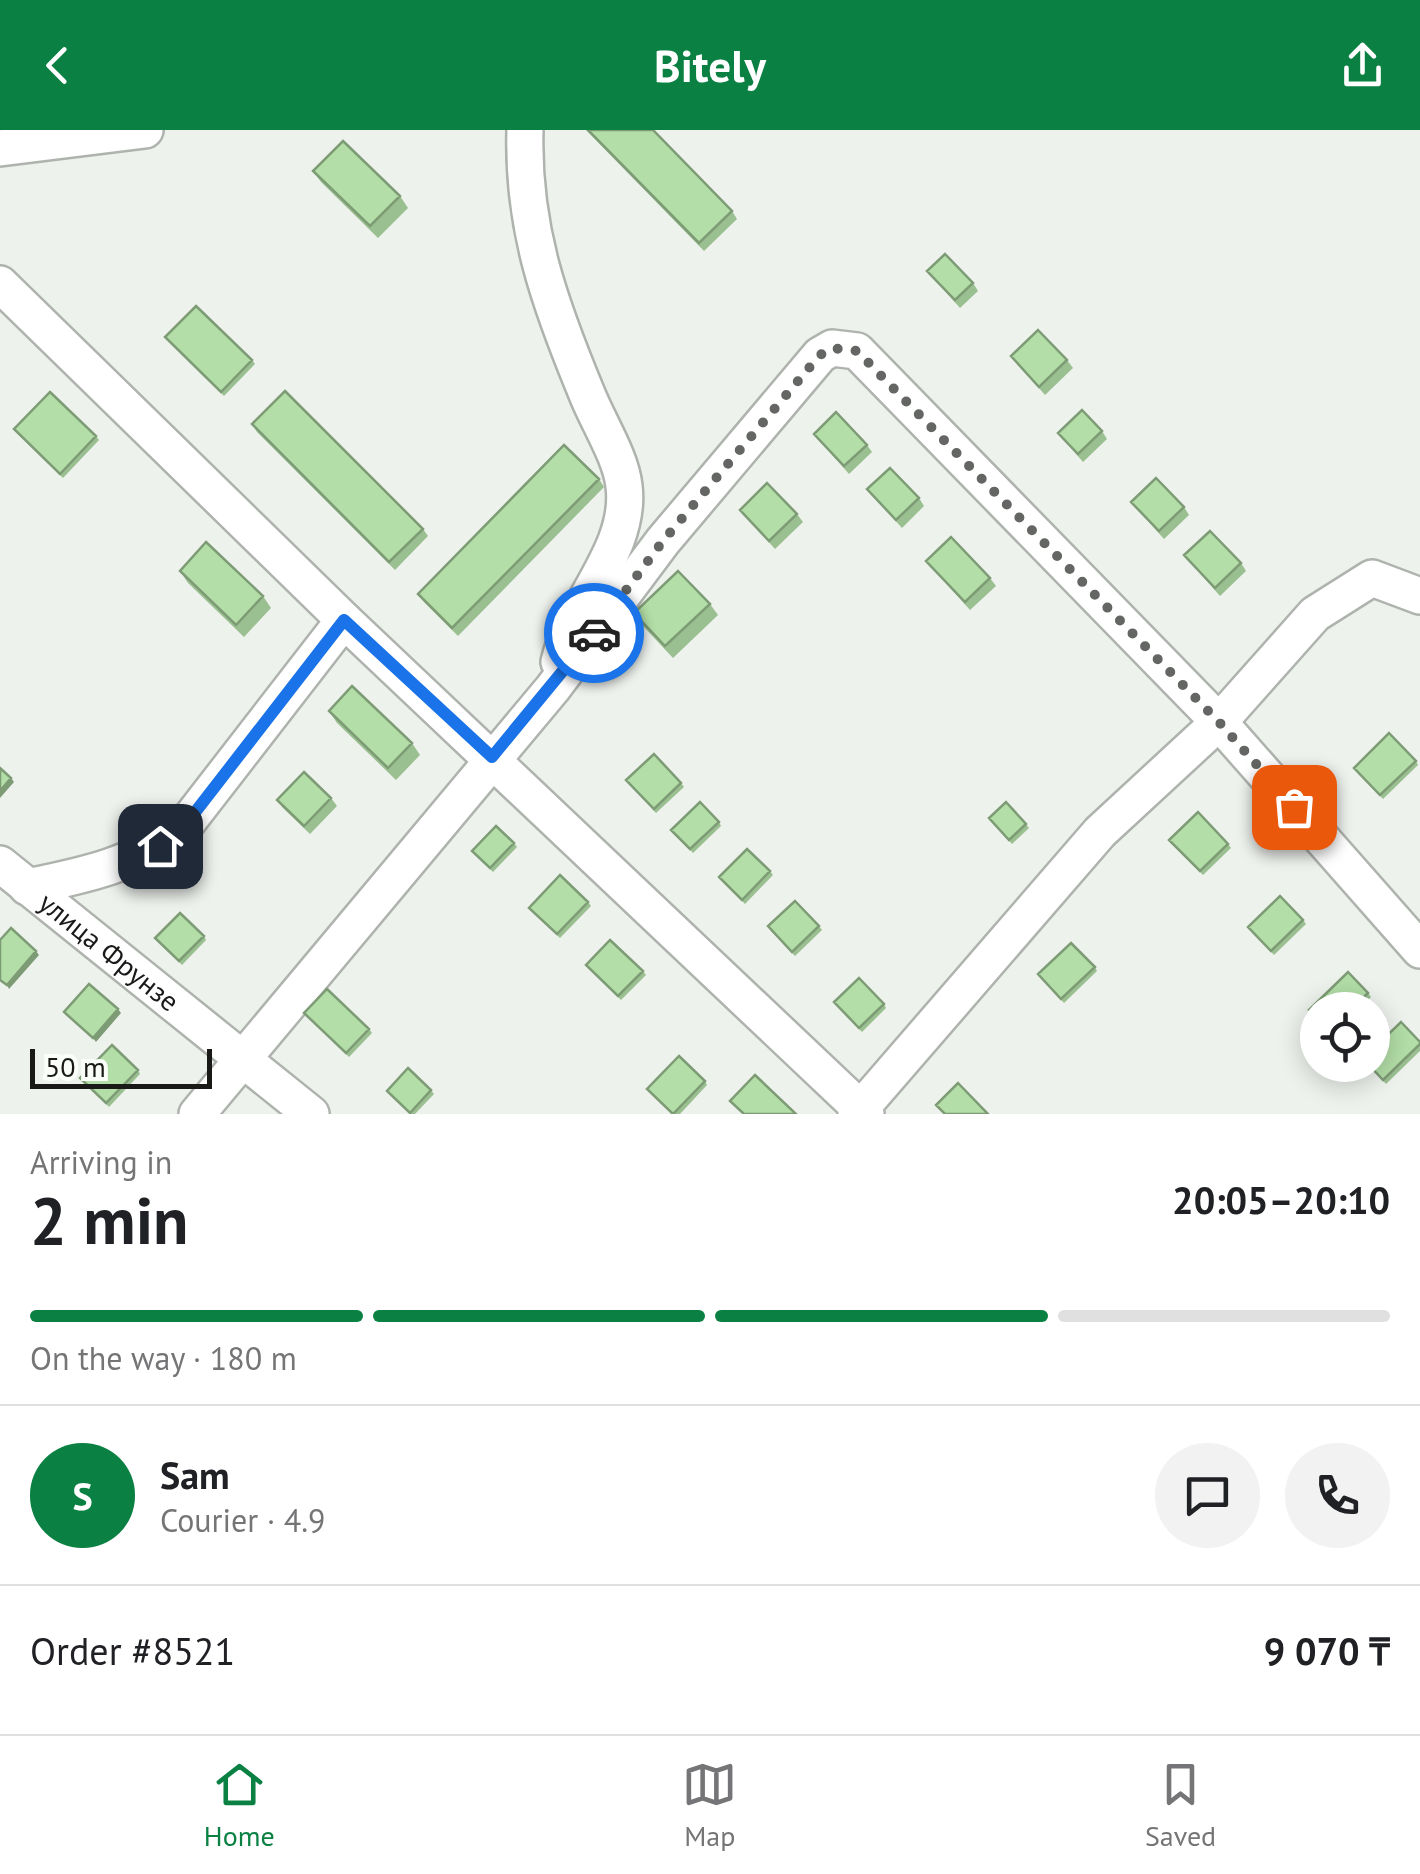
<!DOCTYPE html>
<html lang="en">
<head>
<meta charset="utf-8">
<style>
	:root { --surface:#fff; --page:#f2f2f2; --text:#202124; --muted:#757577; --line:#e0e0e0; --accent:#0b8043 }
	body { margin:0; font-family:"PT Sans",sans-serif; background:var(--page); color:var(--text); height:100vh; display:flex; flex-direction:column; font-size:38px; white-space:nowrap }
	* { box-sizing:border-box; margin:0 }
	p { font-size:32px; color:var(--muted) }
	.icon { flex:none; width:55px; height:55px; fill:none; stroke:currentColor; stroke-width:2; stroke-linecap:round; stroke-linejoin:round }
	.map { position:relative; height:984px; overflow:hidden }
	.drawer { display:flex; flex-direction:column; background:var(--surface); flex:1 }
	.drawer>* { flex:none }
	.fabs { position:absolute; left:1300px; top:862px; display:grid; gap:20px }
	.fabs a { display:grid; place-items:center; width:90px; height:90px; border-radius:50%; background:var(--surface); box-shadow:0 5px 25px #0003; font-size:50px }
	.scale { position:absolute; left:30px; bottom:25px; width:182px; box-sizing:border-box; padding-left:10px; border:5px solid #191a18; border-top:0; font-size:28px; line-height:35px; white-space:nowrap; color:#191a18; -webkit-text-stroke:8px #fbfffa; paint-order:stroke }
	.pin { position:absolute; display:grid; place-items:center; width:85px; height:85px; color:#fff; margin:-42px; border-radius:20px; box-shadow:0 5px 15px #0006 }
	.courier { position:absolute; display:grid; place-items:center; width:100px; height:100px; margin:-50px; border:8px solid #1a73e8; border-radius:50%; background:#fff; color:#222; box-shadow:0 2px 12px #0007 }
	.headline em { font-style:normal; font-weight:600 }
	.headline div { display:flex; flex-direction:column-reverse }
	.headline { display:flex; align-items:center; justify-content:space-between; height:170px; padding:0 30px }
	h1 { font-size:65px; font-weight:600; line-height:75px }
	.bar { display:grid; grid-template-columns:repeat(4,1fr); gap:15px 10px; align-content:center; height:120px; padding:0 30px }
	.bar i { height:12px; border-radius:8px; background:var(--line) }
	.bar .on { background:var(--accent) }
	.bar p { grid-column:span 4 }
	.line { display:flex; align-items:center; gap:25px; padding:0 30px; border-top:2px solid var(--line) }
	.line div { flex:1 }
	.round { display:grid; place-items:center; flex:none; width:105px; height:105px; border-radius:52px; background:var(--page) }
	header { display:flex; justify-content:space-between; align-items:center; height:130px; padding:0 30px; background:var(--accent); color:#fff; font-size:45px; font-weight:600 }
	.tab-bar { display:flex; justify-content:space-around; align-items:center; height:140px; border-top:2px solid var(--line); background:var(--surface); font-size:28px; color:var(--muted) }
	.tab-bar a { display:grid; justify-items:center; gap:5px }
	.tab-bar .on { color:var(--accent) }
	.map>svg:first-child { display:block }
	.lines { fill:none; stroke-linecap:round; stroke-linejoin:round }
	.minor-casing { stroke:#afb3ae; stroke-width:40 }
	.minor { stroke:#fff; stroke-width:35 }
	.wall { fill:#9abf90 }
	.shaded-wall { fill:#7d9b75 }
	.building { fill:#b3dea7; stroke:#7d9b75; stroke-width:2.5 }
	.done { stroke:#646663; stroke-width:10; stroke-dasharray:0 18 }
	.route { stroke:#1a73e8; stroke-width:12 }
	.labels { text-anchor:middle; stroke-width:8; stroke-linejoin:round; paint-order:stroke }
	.street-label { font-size:28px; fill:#191a18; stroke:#fbfffa }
</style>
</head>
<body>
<header><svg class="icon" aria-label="back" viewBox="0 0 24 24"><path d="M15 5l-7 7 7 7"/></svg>Bitely<svg class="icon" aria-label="share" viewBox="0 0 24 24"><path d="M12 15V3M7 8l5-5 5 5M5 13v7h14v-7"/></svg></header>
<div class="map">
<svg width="1420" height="984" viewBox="0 0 1420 984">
	<rect width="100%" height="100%" fill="#eef2ed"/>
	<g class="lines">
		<!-- minor casing -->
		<g class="minor-casing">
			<g id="minor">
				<path d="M525 0C522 98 550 175 587 264 598 292 621 327 624 356 632 419 573 472 559 532"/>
				<path d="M0 18 145 0"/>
				<path d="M0 154 344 490 866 984"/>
				<path id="s1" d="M0 734 311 984"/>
				<path d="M27 757C87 745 139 734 186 694L344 490"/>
				<path d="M197 984 553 558 663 411 820 225 832 218 857 221 1219 592 1420 820"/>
				<path d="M856 984 1100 702 1219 592 1315 484 1372 448 1420 466"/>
			</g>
		</g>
		<!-- minor -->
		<use href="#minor" class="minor"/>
	</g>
	<!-- wall -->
	<path class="wall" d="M586 0H653L732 81 737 89 704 121Z
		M313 41 400 66 408 78 378 108 321 52Z
		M927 141 973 153 978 161 960 178Z
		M165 207 252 230 255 234 224 266Z
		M1011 226 1067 230 1073 238 1045 265Z
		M252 294 423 399 428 406 395 440 257 302Z
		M14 299 96 306 99 310 63 348Z
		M1102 301 1107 309 1083 332 1058 303Z
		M814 304 867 315 872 322 849 344Z
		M599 349 604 357 458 506 424 472 418 464Z
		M867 359 919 368 924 376 902 398Z
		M1131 372 1184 377 1189 385 1164 409Z
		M740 380 797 384 803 392 775 419Z
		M1184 425 1241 433 1246 441 1220 466Z
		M926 431 990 448 996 456 970 480Z
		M180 441 263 466 271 478 244 507 188 453Z
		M710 474 718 485 673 528 642 495 634 483Z
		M329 581 412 613 420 625 396 650 337 593Z
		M1416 631 1418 635 1383 669 1354 638Z
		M681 653 684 657 656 683 629 654Z
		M331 668 337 676 310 704 283 678 277 670Z
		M989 688 1026 694 1029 698 1012 714Z
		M719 692 721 696 693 723 671 700Z
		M1169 710 1228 714 1231 718 1203 745Z
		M514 713 517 717 493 742 472 721Z
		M770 741 773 745 745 774 719 747Z
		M588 772 591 776 560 808 529 778Z
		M1303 790 1306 794 1274 825 1248 797Z
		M819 796 822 800 795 826 770 800Z
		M204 806 206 810 182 835 155 808Z
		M586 835 643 841 646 845 621 870Z
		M1095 837 1097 841 1064 873 1038 844Z
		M1368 863 1371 867 1358 880H1318V889L1309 880Z
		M884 874 886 878 862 902 837 876Z
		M304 883 369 899 372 903 349 927Z
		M1420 912V921L1386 954 1368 935H1372Z
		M138 940 140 944 109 977 80 948Z
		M705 951 707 955 680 984H672L647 959Z
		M431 960 434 964 415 984H410L387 961Z"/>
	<!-- shaded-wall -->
	<path class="shaded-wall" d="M11 648 14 652 0 668V661Z
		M36 821 39 825 9 859 7 855Z
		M118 879 121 883 96 912 93 908Z"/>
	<!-- building -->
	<path class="building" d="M588 0H653L732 81 699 113Z
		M343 11 400 66 370 96 313 41Z
		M945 124 973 153 955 170 927 141Z
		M196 176 252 230 221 262 165 207Z
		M1038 200 1067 230 1039 257 1011 226Z
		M285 261 423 399 389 432 252 294Z
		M50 262 96 306 60 344 14 299Z
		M1082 280 1102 301 1078 324 1058 303Z
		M836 282 867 315 844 336 814 304Z
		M564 315 599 349 452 498 418 464Z
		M890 338 919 368 896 390 867 359Z
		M1156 348 1184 377 1159 401 1131 372Z
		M767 353 797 384 769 411 740 380Z
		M1210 401 1241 433 1215 458 1184 425Z
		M951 407 990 448 965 472 926 431Z
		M206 412 263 466 236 495 180 441Z
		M678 441 710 474 665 516 634 483Z
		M352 556 412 613 388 638 329 581Z
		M1389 603 1416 631 1380 665 1354 638Z
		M654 624 681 653 654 679 626 650Z
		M0 638 11 648 0 661Z
		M304 642 331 668 304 696 277 670Z
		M700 672 719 692 690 719 671 700Z
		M1006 672 1026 694 1009 710 989 688Z
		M1198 682 1228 714 1200 741 1169 710Z
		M496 696 514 713 490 738 472 721Z
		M747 719 770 741 742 770 719 747Z
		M560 745 588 772 557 804 529 778Z
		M1280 766 1303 790 1271 821 1248 797Z
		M795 771 819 796 792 822 768 796Z
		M180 783 204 806 179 831 155 808Z
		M11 798 36 821 7 855 0 850V810Z
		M610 810 643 841 618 866 586 835Z
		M1071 813 1095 837 1061 869 1038 844Z
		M1348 842 1368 863 1351 880H1318V888L1309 880Z
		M859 848 884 874 859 898 834 872Z
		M89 854 118 879 93 908 64 882Z
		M327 859 369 899 346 923 304 883Z
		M1401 892 1420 912V914L1383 950 1369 935H1372V920Z
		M112 915 138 940 106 973 80 948Z
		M679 926 705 951 673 984 647 959Z
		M408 938 431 960 410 983 387 961Z
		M755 945 796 984H744L730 971Z
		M958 953 988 984H945L936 975Z"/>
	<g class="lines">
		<!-- done -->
		<path class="done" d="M594 503 663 411 820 225 832 218 857 221 1219 592 1294 677"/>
		<!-- route -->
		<path class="route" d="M160 716 186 694 344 490 492 627 594 503"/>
	</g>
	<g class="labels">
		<!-- street labels -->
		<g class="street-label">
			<text dy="10" stroke="none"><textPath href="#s1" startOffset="140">улица Фрунзе</textPath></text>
		</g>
	</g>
</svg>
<div class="fabs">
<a><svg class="icon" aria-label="locate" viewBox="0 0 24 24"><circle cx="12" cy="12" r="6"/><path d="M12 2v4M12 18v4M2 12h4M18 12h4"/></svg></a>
</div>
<div class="scale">50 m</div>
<div class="pin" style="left:1294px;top:677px;background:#ea580c"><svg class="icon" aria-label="bag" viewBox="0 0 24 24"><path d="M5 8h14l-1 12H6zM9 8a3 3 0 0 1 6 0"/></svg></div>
<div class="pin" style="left:160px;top:716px;background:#1f2937"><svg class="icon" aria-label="home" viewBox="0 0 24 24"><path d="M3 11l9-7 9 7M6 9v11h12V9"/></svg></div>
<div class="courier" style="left:594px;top:503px"><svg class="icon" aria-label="car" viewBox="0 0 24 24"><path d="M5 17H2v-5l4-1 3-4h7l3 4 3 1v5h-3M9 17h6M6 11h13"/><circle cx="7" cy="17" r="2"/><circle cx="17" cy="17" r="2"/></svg></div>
</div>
<section class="drawer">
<div class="headline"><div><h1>2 min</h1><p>Arriving in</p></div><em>20:05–20:10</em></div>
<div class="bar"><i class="on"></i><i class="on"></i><i class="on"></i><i></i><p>On the way · 180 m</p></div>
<div class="line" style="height:180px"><b class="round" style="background:var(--accent);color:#fff">S</b><div><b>Sam</b><p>Courier · 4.9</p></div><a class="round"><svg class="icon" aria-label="chat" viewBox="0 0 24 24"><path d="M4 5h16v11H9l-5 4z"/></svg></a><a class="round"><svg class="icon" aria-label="phone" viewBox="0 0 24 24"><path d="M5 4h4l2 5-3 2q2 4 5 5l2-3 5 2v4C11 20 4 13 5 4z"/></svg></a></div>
<div class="line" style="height:130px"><div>Order #8521</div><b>9 070 ₸</b></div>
</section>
<nav class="tab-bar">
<a class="on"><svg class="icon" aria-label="home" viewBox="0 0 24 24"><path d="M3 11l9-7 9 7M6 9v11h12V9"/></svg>Home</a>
<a><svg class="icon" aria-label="map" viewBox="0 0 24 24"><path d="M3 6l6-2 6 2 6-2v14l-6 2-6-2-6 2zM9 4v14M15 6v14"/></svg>Map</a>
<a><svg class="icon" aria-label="saved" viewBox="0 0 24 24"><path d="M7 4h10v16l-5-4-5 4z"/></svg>Saved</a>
</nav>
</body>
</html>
